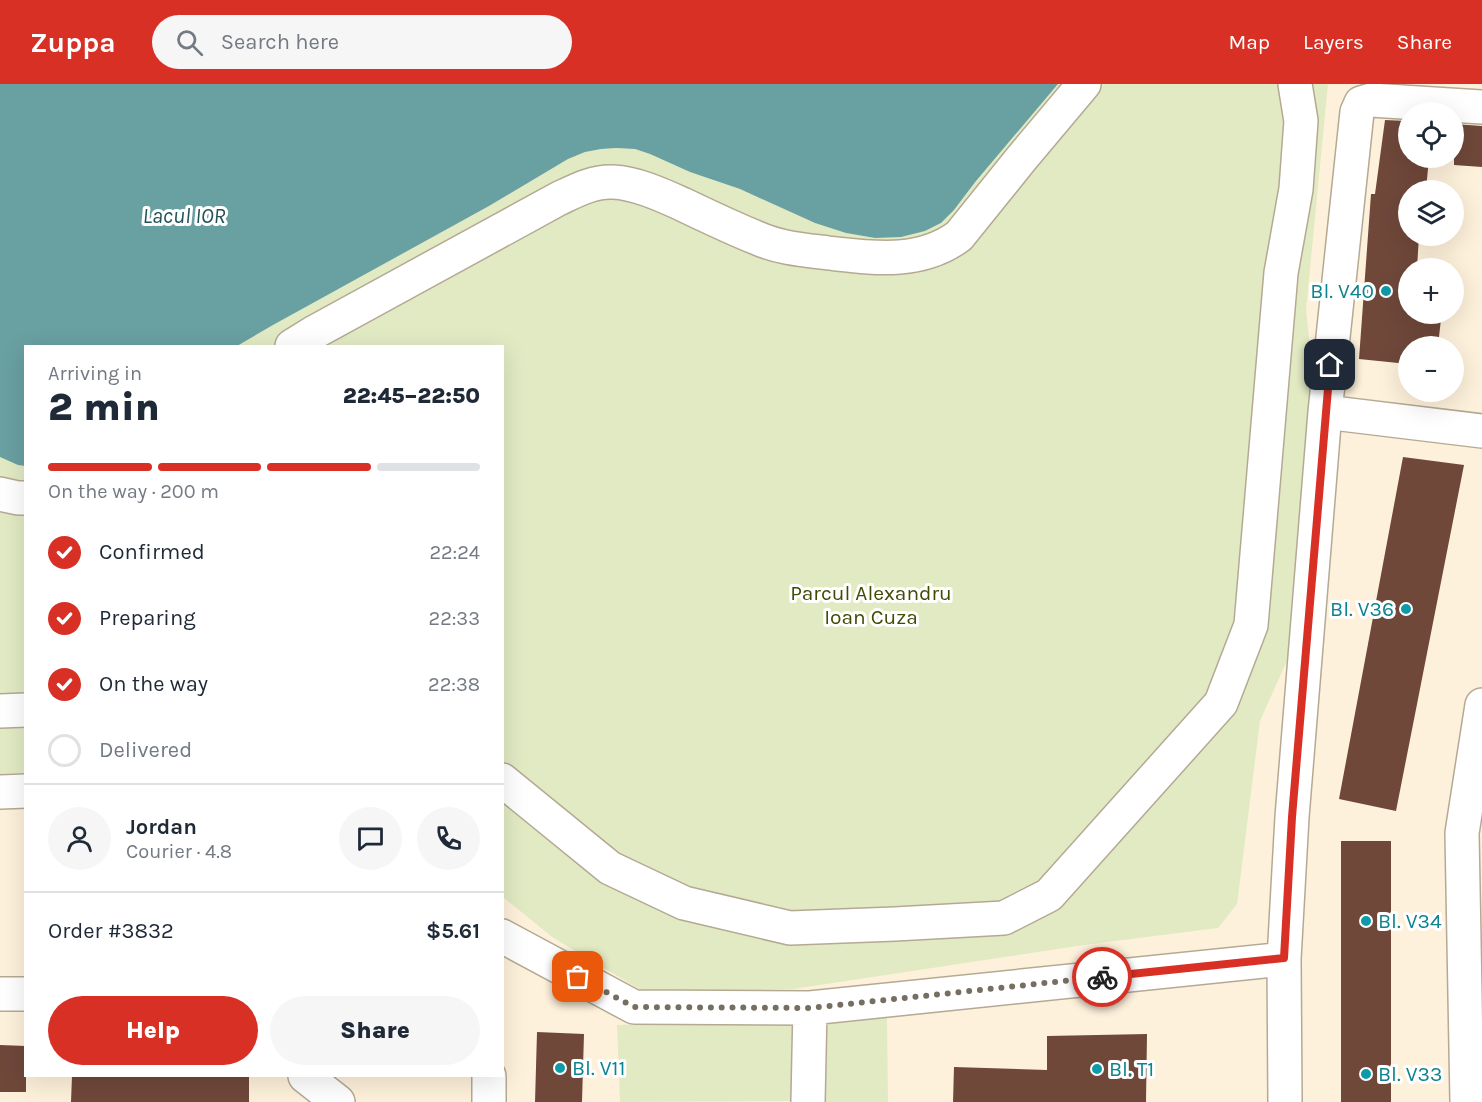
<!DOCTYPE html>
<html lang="en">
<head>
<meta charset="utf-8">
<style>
	:root { --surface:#fff; --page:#f6f6f7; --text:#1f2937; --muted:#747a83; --line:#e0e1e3; --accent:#d93025 }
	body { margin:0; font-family:Karla,sans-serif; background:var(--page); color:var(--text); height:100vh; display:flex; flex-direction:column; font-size:22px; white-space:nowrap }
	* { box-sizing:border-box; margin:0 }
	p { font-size:20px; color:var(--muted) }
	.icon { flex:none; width:33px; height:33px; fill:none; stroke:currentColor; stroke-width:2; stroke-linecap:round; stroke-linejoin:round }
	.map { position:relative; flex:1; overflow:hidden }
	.panel { position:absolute; left:24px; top:261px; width:480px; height:732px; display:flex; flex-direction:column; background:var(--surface); border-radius:0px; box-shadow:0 6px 24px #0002 }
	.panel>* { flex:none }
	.tools { position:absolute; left:1398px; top:18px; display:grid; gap:12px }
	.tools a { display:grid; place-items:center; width:66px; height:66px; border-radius:50%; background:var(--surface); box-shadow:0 6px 24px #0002; font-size:30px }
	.pin { position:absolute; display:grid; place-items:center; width:51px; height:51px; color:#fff; margin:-26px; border-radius:12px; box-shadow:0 3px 9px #0006 }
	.courier { position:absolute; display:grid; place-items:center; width:60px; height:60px; margin:-30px; border:4px solid #d93025; border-radius:50%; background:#fff; color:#222; box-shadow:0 2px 8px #0007 }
	.head em { font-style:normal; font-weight:800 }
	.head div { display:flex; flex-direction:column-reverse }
	.head { display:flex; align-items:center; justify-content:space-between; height:102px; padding:0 24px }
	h1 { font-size:39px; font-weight:800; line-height:45px }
	.bar { display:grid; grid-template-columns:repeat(4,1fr); gap:9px 6px; align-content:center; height:72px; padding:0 24px }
	.bar i { height:8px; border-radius:4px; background:var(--line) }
	.bar .selected { background:var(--accent) }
	.bar p { grid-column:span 4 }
	.line { display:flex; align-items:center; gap:15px; padding:0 24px; border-top:2px solid var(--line) }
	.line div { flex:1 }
	.round { display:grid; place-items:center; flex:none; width:63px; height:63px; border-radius:32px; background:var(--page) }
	ol { padding:0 24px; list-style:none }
	li { display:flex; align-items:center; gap:18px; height:66px }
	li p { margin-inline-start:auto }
	li .icon { padding:6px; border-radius:50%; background:var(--accent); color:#fff; stroke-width:4 }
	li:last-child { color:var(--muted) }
	li i { width:33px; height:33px; border:3px solid var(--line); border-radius:50% }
	.cta { display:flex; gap:12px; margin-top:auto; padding:12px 24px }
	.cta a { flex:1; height:69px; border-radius:36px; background:var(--accent); color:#fff; font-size:24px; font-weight:800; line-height:69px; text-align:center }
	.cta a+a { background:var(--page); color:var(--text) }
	header { display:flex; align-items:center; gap:36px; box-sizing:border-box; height:84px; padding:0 30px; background:var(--accent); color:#fff }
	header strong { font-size:28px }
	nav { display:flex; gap:33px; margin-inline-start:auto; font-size:21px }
	.search { width:420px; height:54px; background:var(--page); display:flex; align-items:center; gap:15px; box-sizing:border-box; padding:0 21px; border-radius:33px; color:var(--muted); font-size:22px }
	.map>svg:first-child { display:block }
	.green { fill:#e1eac3 }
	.water { fill:#69a0a2 }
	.building { fill:#6f483a }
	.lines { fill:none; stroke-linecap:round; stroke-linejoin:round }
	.minor-casing { stroke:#b5a994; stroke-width:36 }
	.minor { stroke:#fff; stroke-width:33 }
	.done { stroke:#766e61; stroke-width:6; stroke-dasharray:0 10.8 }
	.route { stroke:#d93025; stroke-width:8 }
	.culture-dot { fill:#0f9aa8; stroke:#fff; stroke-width:2 }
	.labels { text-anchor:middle; stroke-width:6; stroke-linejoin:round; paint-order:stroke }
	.culture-label { font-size:21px; fill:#0d838f; stroke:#fff; text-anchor:start }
	.park-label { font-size:21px; fill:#424b04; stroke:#fff }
	.water-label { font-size:22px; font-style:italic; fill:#215355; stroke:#fff }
</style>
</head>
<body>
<header>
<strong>Zuppa</strong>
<div class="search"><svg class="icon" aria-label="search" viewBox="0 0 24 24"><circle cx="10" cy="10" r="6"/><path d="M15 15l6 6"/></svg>Search here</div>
<nav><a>Map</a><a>Layers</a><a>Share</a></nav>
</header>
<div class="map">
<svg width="1482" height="1018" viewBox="0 0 1482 1018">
	<rect width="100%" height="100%" fill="#fef1db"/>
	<!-- green -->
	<path class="green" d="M1058 0H1328L1306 226 1315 310 1289 572 1260 637 1237 820 1218 844 1091 860 793 905 646 909 552 853 503 813 502 262H237L273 241 489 122 568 75 585 68 601 65 616 64 635 65 650 70 690 88 740 105 815 139 846 149 875 154 925 147 941 139 954 126 976 97Z
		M0 373 18 381 25 382V689L0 690Z
		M887 932 888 1018H823L822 933Z
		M793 933 796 1017 620 1018 617 941Z"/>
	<!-- water -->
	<path class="water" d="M0 0H1058L976 97 954 126 941 139 925 147 901 153 875 154 846 149 815 139 740 105 690 88 650 70 635 65 616 64 601 65 585 68 568 75 489 122 273 241 237 262H26L25 382 18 381 0 373Z"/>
	<!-- building -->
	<path class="building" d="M1385 36 1408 37V74H1429L1426 106H1408V152H1419L1417 184H1408V230H1413V233L1441 235 1438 262H1408V280L1359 275 1371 110H1375Z
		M1454 40 1482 42V83L1454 81Z
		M1403 373 1464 381 1396 727 1339 715Z
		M1341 757H1391V1018H1341Z
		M537 948 584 950 582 1018H535Z
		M1147 950 1146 1018H953L954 983 1047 986V952Z
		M0 961 26 962V1008H0Z
		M72 992H249V1018H71Z"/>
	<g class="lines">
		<!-- minor casing -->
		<g class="minor-casing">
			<path id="minor" d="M292 262 313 249 558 115C575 107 593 97 613 98 636 99 662 111 682 120 707 132 732 144 757 154 779 164 804 166 828 169 874 174 920 181 959 152L1021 75 1084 0
				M1325 328 1482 347
				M0 410 18 414H26
				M0 627 26 626
				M502 696 610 784 684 819 790 844 895 840 1004 834 1049 811 1221 619 1251 541 1281 189 1296 105 1301 37 1295 0
				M0 708 26 707
				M502 852 634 923 810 924 1284 875
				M0 910H26
				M305 992 338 1018
				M489 1018V992
				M808 1018 810 924
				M1285 1018 1284 875 1292 733 1325 328 1357 28 1361 19 1371 16 1482 23
				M1467 1018 1462 749 1482 621"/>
		</g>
		<!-- minor -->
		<use href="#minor" class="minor"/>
	</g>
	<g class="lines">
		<!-- done -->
		<path class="done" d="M578 893 634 923 810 924 1102 893"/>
		<!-- route -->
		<path class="route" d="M1102 893 1284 874 1292 733 1330 281"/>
	</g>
	<!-- markers -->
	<g class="culture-dot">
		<circle cx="1386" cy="207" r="6"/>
		<circle cx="1406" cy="525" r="6"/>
		<circle cx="1366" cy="837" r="6"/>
		<circle cx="560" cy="984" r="6"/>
		<circle cx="1097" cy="985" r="6"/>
		<circle cx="1366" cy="990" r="6"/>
	</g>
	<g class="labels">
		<!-- culture labels -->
		<g class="culture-label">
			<text x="1374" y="214" text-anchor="end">Bl. V40</text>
			<text x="1394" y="532" text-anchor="end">Bl. V36</text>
			<text x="1378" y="844">Bl. V34</text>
			<text x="572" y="991">Bl. V11</text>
			<text x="1109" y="992">Bl. T1</text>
			<text x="1378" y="997">Bl. V33</text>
		</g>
		<!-- park labels -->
		<g class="park-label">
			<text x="871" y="516">Parcul Alexandru<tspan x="871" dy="24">Ioan Cuza</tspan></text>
		</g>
		<!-- water labels -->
		<g class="water-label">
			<text x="184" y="139">Lacul IOR</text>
		</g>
	</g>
</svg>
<div class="tools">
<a><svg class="icon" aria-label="locate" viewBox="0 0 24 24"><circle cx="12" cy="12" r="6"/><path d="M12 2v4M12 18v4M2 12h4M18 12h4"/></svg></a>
<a><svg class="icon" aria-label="layers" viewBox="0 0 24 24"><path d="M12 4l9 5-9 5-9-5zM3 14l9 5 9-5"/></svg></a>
<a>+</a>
<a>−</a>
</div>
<div class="pin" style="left:578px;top:893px;background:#ea580c"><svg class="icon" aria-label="bag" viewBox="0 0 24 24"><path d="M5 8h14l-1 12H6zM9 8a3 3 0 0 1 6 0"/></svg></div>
<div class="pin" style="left:1330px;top:281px;background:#1f2937"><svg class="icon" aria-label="home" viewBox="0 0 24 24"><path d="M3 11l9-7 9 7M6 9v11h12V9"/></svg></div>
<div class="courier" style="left:1102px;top:893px"><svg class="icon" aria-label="bike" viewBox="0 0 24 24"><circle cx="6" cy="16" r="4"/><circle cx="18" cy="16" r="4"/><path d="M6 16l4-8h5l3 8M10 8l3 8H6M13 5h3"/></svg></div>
<section class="panel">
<div class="head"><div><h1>2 min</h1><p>Arriving in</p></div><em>22:45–22:50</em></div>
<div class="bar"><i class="selected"></i><i class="selected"></i><i class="selected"></i><i></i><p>On the way · 200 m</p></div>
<ol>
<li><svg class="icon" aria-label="check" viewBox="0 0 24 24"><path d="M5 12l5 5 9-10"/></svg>Confirmed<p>22:24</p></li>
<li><svg class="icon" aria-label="check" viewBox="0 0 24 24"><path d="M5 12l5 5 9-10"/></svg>Preparing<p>22:33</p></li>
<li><svg class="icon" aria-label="check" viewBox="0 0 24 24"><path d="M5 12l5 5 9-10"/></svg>On the way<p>22:38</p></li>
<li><i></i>Delivered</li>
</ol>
<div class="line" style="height:108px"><a class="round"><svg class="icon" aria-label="person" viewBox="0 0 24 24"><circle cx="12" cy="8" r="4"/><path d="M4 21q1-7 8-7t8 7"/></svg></a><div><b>Jordan</b><p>Courier · 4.8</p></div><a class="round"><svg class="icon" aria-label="chat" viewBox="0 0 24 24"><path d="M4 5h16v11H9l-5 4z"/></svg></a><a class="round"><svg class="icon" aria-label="phone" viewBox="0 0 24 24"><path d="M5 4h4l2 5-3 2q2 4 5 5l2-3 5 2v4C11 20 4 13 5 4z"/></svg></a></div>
<div class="line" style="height:78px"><div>Order #3832</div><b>$5.61</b></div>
<div class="cta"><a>Help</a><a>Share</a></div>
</section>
</div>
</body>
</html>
